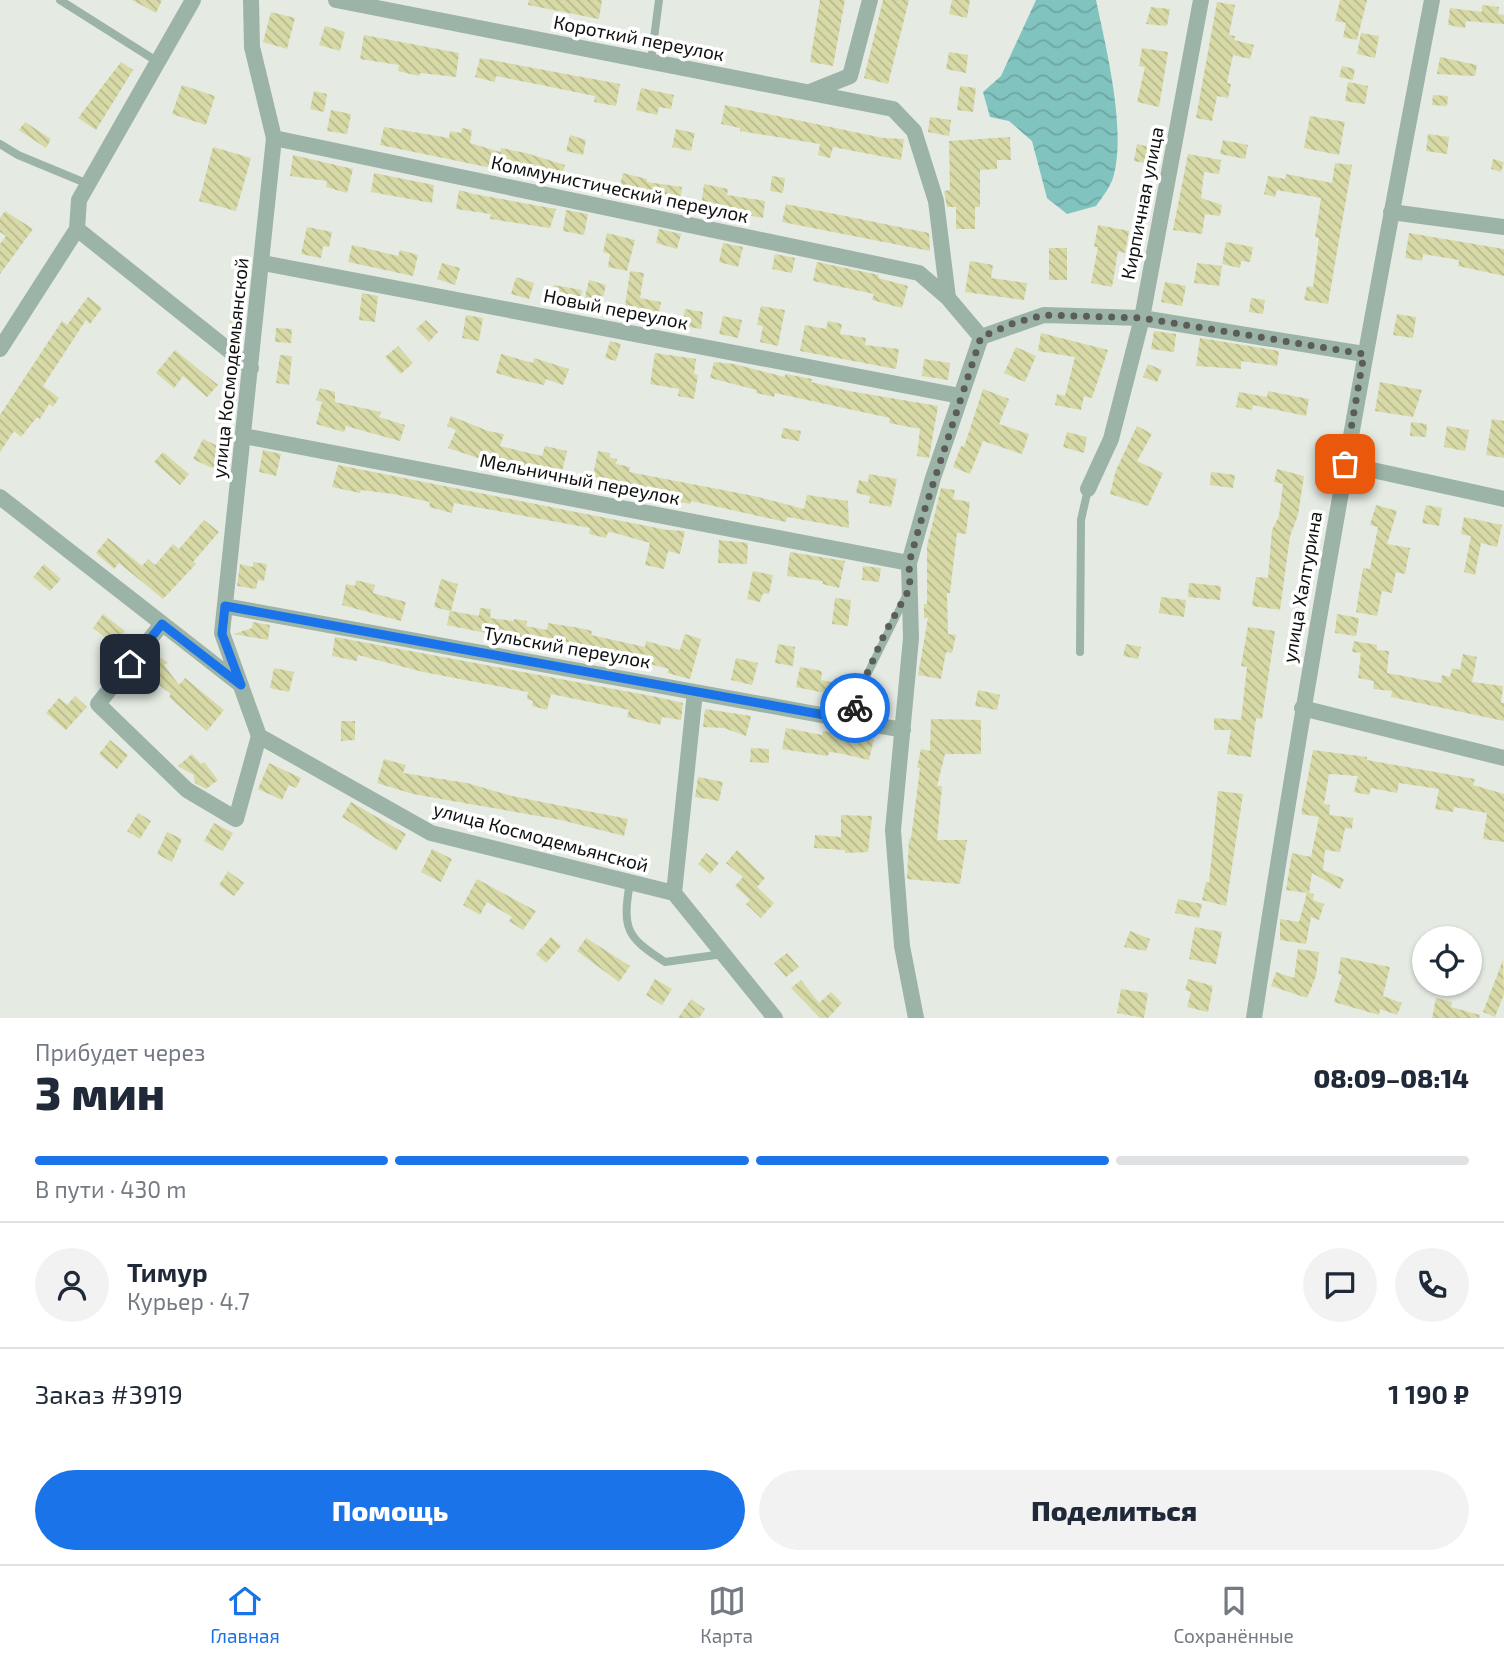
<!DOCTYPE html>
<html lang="ru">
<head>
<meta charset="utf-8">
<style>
	:root { --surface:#fff; --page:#f2f2f3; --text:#1f2937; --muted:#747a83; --line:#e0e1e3; --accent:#1a73e8 }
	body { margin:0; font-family:"Exo 2",sans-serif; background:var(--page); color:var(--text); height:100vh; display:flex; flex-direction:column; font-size:26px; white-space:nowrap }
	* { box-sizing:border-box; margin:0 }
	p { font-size:23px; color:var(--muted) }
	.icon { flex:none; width:38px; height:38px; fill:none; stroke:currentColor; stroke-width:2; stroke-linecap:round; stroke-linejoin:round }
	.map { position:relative; height:1018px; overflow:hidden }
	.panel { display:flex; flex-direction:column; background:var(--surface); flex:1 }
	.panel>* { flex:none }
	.buttons { position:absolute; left:1412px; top:926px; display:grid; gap:14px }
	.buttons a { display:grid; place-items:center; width:70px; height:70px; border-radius:50%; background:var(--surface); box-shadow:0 2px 5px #0004; font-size:35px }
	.pin { position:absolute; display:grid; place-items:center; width:60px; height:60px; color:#fff; margin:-30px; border-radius:14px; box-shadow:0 4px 10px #0006 }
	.courier { position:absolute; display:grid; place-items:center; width:70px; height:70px; margin:-35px; border:5px solid #1a73e8; border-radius:50%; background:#fff; color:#222; box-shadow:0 2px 9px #0007 }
	.overview em { font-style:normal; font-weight:800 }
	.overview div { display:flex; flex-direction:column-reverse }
	.overview { display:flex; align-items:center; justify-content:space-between; height:119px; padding:0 35px }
	h1 { font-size:46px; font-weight:800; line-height:52px }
	.bar { display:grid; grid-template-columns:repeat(4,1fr); gap:10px 7px; align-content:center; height:84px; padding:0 35px }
	.bar i { height:9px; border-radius:5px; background:var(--line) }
	.bar .selected { background:var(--accent) }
	.bar p { grid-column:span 4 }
	.line { display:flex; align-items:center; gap:18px; padding:0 35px; border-top:2px solid var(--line) }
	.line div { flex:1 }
	.round { display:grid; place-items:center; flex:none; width:74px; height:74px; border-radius:37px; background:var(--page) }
	.primary-button { display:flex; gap:14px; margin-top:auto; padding:14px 35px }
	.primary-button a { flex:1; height:80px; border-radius:42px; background:var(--accent); color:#fff; font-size:28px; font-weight:800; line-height:80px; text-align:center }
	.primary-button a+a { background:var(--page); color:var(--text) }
	.menu { display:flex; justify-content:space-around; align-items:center; height:98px; border-top:2px solid var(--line); background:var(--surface); font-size:19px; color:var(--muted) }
	.menu a { display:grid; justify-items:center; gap:4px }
	.menu .selected { color:var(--accent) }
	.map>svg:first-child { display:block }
	.water { fill:url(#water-waves) }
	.building { fill:url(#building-back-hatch) }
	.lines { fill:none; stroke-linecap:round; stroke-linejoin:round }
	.service { stroke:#9cb3a8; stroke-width:8 }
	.minor { stroke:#9cb3a8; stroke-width:16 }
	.done { stroke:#5a5d59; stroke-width:7; stroke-dasharray:0 12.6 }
	.route { stroke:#1a73e8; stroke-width:9 }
	.labels { text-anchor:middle; stroke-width:7; stroke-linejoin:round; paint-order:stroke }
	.street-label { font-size:19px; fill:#0f110f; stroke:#fff }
</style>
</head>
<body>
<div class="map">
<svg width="1504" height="1018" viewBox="0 0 1504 1018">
	<defs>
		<pattern id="water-waves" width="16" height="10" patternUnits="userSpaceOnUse" patternTransform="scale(1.75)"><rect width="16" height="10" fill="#81c3bf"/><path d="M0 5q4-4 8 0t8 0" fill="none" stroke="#6ea6a3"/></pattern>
		<pattern id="building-back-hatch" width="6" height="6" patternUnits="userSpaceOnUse" patternTransform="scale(1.75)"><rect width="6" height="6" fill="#d7d9a6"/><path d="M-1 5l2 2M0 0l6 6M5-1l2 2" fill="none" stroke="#b7b98e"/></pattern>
	</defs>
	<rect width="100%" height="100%" fill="#e5ebe3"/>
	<!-- water -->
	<path class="water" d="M1036 0H1096C1106 48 1127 131 1113 178 1110 187 1102 198 1096 206L1067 214 1047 198 1032 141 1009 121 990 117 983 92 1001 76Z"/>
	<!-- building -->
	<path class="building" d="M132 0H162L156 13Z
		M529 0H602L599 19 528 5Z
		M820 0H845L833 66 810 62Z
		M883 0H909L888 84 864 78Z
		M952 0H970L967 18 949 14Z
		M1340 0H1367L1357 40 1343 37 1346 23 1335 21Z
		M1217 2 1235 5 1229 35 1235 36 1234 40 1254 45 1250 59 1233 55 1227 83 1231 84 1228 98 1217 96 1212 121 1196 118Z
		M1482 5 1499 7 1498 14 1504 15V24L1466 21 1465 28 1448 25 1450 8 1482 12Z
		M1151 7 1170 9 1167 26 1146 24Z
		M271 12 295 18 287 49 263 42Z
		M325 26 345 32 340 51 319 45Z
		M1361 33 1379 36 1375 58 1357 54Z
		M364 35 459 53 456 77 420 73 419 76 398 71 399 65 360 59Z
		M1142 48 1168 52 1159 107 1137 102 1145 67 1139 66Z
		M949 52 968 55 966 73 946 69Z
		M1440 57 1477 65 1475 76 1437 74Z
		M480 58 620 84 616 106 594 102 595 96 536 84 496 76 495 82 475 77Z
		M121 62 133 70 96 130 78 118Z
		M1342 66 1355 69 1353 80 1339 77Z
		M1348 82 1368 86 1365 104 1345 101Z
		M182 85 215 96 206 125 172 114Z
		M960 86 976 88 973 112 957 110Z
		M641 88 674 95 671 109 659 107 657 115 636 110Z
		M314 91 327 94 324 112 310 109Z
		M1433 95 1448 96 1447 106 1432 105Z
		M725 105 883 138 904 139 901 160 833 147 830 158 818 155 820 144 740 131V128L721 124Z
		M331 110 351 114 347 134 327 131Z
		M1310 116 1345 122 1339 155 1304 148Z
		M930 117 951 120 949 136 928 132Z
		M25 122 51 139 46 148 19 130Z
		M384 127 449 138 450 131 461 133 462 128 472 130 470 143 500 152 501 148 526 153 565 165 560 182 380 145Z
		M676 129 695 133 691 151 672 147Z
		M1428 134 1449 137 1447 154 1426 151Z
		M570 135 586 140 583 155 566 151Z
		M1010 137 1011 160H997V169L980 170V207H975V229H956V207H947L944 191 950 190 949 141Z
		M1223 140 1248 145 1245 159 1220 154Z
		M1137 144 1154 148 1150 164 1134 161Z
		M213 147 251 158 236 211 199 201Z
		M1188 154 1221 160 1219 174 1204 172 1201 198 1222 205 1220 216 1205 214 1202 234 1173 230Z
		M293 155 353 169 347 193 326 187 327 181 290 176Z
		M1493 159 1504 162 1501 172 1491 169Z
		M1335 163 1352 165 1328 304 1304 300 1307 286 1313 287 1319 238 1315 237 1321 198 1277 190 1275 197 1264 194 1268 176 1285 179 1286 174 1332 183Z
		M374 173 434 185 432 203 371 192Z
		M623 173 647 179V182L682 187 680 203 619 190Z
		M772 176 785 178 783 193 770 191Z
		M704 184 728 189 727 195 765 201 763 218 701 207Z
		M459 190 474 194 556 209 550 228 490 219 491 214 456 209Z
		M786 204 929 233 930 251 782 222Z
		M566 210 588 214 584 235 563 231Z
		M5 211 33 229 0 274V244L6 236 0 232V218Z
		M1098 225 1129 231 1125 253 1118 251 1112 287 1091 283 1098 247H1094Z
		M307 227 332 232 329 247 323 246 321 258 301 254Z
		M659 229 681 234 677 249 656 243Z
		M607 233 635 240 627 271 608 267 610 254 603 252Z
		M1409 233 1504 249V276L1458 266 1459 260 1423 254 1422 261 1405 258Z
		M1226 242 1253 247 1250 262 1241 261 1240 268 1222 264Z
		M723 243 743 247 738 267 719 262Z
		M352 245 398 256 400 250 418 255 413 276 348 262Z
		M1049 248H1067V280H1049Z
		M775 254 795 258 792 273 772 269Z
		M970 261 993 265 991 278 1027 283 1024 300 965 292Z
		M817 262 879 275 878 278 908 286 902 308 872 300 874 294 813 281Z
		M442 263 460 268 455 285 437 279Z
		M1197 263 1222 266 1219 286 1194 283Z
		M630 271 644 273 640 298 661 302 658 319 624 313Z
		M516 277 534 283 529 299 511 294Z
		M589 280 606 285 602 302 585 297Z
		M1165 282 1186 286 1182 306 1161 302Z
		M554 285 582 290 579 307 551 302Z
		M362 293 378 296 375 322 359 320Z
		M88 297 102 308 90 324 86 320 43 386 59 398 53 407 49 404 40 419 37 417 21 437 14 431 0 452V415L62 321 67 325Z
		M1251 298 1265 300 1263 314 1249 312Z
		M761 306 785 310 778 346 760 342 763 326 757 325Z
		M685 309 703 312 701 329 682 326Z
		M231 313H242L241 329 230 328Z
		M1397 314 1416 317 1413 338 1393 335Z
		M466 315 483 318 479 341 462 338Z
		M723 316 742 320 738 338 719 334Z
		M426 320 438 332 429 342 416 329Z
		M828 321 842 324 840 334 866 338 865 345 899 349 896 369 800 351 805 325 826 329Z
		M276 328 292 329 291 343 275 342Z
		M1154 331 1176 334 1174 352 1151 349Z
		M1041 333 1108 350 1092 398 1084 396 1081 410 1055 405 1057 394 1065 396 1075 357 1038 351Z
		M1200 338 1279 351 1277 366 1241 361V369L1196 366Z
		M610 341 621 344 616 361 605 358Z
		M398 346 413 363 401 374 385 357Z
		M1016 347 1036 356 1025 382 1004 373Z
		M175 350 218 385 207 397 183 376 174 388 156 373Z
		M655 353 696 359 694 374 698 375 694 399 678 396 679 389 650 384Z
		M501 354 533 363 534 358 569 369 563 385 546 379 544 385 513 378 496 373Z
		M280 355 292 356 289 385 276 383Z
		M924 359 950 363 948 380 922 376Z
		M714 362 734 364 785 377V374L812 379 811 382 849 391 938 406 929 458 917 456 920 429 889 423 890 418 775 393 774 397 756 393 757 390 710 378Z
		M1148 364 1162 370 1157 382 1143 377Z
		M1380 382 1422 390 1413 417 1375 411Z
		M320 388 335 392V402L381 412 379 417 405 425 400 441 346 426 344 432 316 424 322 402 316 400Z
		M983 389 1009 399 999 424 1029 434 1022 454 983 441 970 474 953 467 961 446 964 447Z
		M1268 391 1309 399 1306 416 1253 405 1252 410 1236 407 1239 392 1267 397Z
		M451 416 488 431 504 434 500 446 542 456 545 446 567 451 561 476 497 460 496 464 448 448 456 430 447 426Z
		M1492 419 1504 421V458L1486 455Z
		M1411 422 1427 424 1426 437 1410 436Z
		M1137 426 1152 434 1137 461 1163 473 1148 506 1110 494 1116 470Z
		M1447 426 1469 430 1465 451 1444 447Z
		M783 428 801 431 799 441 781 438Z
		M1067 432 1087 437 1084 453 1063 447Z
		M203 439 224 449 214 469 193 459Z
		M263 450 281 454 276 476 259 472Z
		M598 451 610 453V458L617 459 616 464 630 467 629 472 754 496 804 509 807 495 848 501 849 528 787 517 786 522 691 501 690 504 591 485Z
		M163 452 189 474 180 485 154 462Z
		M338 465 667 530 685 531 680 554 668 551 664 569 645 565 650 543 615 533 608 532 606 538 589 534 590 528 454 503 452 513 429 507 430 502 393 494 361 490 360 493 332 487Z
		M1277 469 1304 476 1298 515 1290 536 1280 610 1252 606 1256 577 1268 578 1272 530 1279 516 1283 484 1274 482Z
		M1211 472 1235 475 1233 488 1210 485Z
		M869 474 897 479 891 507 869 503 870 496 856 493 859 480 868 482Z
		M941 488 955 490 953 499 970 502 966 534 957 533 950 593H947L948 634 956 635 952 653 946 652 941 679 918 675 928 618H924V604H927V546Z
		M1376 505 1397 511 1387 544 1410 548 1405 574 1396 572 1392 593 1382 591 1377 616 1356 612 1363 568 1370 569 1378 527 1370 525Z
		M1426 505 1442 508 1439 526 1422 523Z
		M1464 517 1502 525 1497 547 1481 543 1475 575 1464 572 1471 536 1461 534Z
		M204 520 219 532 193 562 196 564 163 599 119 563 114 569 96 553 108 538 142 566 148 559 155 565 173 544 179 549Z
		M719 540 748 543 747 564 718 563Z
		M790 552 845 561 839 588 822 584 823 581 787 576Z
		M253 562 267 564 264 581 258 580 256 589 237 586 240 564 253 567Z
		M44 564 61 579 50 591 33 577Z
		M863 566 881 568 879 582 862 580Z
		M753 571 773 575 769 594 763 593 760 602 747 599Z
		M441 579 458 584 451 611 479 616 480 608 491 609 490 618 514 621V619L527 621 526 626 547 630 548 623 580 628 592 631 591 635 645 647 646 641 680 650 685 634 701 639 690 679 667 673 669 669 627 658V662L447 625 450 611 434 607Z
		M356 580 375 585 373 593 406 602 401 621 342 605 346 584 355 586Z
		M1189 583 1221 586 1220 600 1188 597Z
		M1161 597 1186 600 1184 617 1159 613Z
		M835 598 851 600 848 626 832 624Z
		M103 614 125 631 115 645 93 628Z
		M1337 614 1359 618 1356 636 1335 633Z
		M253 622 270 625 268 640 234 634 252 628Z
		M1248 627 1275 631 1262 719 1256 718 1251 757 1227 754 1231 730H1214V718L1241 720 1247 667 1241 666Z
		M335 637 657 697 683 703 681 720 662 717 660 725 627 717 629 710 551 694 547 710 532 706 533 701 527 699 528 692 423 672 358 655 357 661 332 656Z
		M1354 641 1377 645V650L1389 651 1387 673 1441 683 1442 675 1450 677 1452 668 1460 670 1463 654 1477 657 1472 682 1503 686 1501 703H1504V721L1391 697 1392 691 1373 689 1374 681 1358 678 1361 653 1352 652Z
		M778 644 795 647 793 666 775 663Z
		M1126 644 1141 647 1138 659 1123 656Z
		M153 652 168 663 164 665 179 685 185 678 224 710 207 731 169 697 171 694 147 676 150 673 141 667Z
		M736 658 758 663 752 685 731 680Z
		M800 667 822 671 821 680 854 687 849 705 828 701 830 694 796 687Z
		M274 668 294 672 289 692 270 688Z
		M978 690 1000 695 997 710 975 706Z
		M75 696 87 707 66 730 46 713 59 698 67 705Z
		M705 709 751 716 746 736 724 728 703 727Z
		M931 719 981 720V754H945L937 786H942L937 840H967L960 884 907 879 909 839H911L920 768H917L921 749 930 751Z
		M341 721H355V740L341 741Z
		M786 728 822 735 823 731 874 739 869 760 838 753 829 752 828 756 782 749Z
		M110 740 128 755 117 769 99 754Z
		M751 748 769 749V763L750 762Z
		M1313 750 1367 757V760L1475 779 1473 785 1504 794V842L1483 839 1487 813 1454 807 1453 812 1435 809 1439 789 1399 783 1397 793 1371 788 1369 795 1354 792 1358 776 1329 774 1324 804 1330 805 1329 815 1353 818 1352 829 1345 828 1340 852 1325 850 1323 870 1344 879 1340 889 1312 873 1309 893 1314 894 1313 900 1324 904 1319 920 1311 917 1306 944 1280 940V919L1299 922 1307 893 1286 890 1292 853 1311 857 1319 817 1301 814Z
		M192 754 201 764 204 762 218 780 206 789 195 783 194 775 178 766Z
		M384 759 406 765 403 773 467 783 512 796 628 819 624 836 561 820 413 794 377 783Z
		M269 763 301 778 296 788 289 785 282 800 258 789Z
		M698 777 723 782 719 801 695 797Z
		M1218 791 1243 794 1226 906 1202 900 1206 882 1209 883Z
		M351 802 406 834 396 851 342 817Z
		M138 813 151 821 140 839 127 831Z
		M841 815 872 816 868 852 845 853V850L814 848 815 835 841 837Z
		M214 823 233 833 223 851 204 841Z
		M167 832 182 839 172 862 157 854Z
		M432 849 452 859 441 882 421 872Z
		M737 850 765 878 757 887 774 903 761 918 746 904 750 900 735 886 743 877 726 863Z
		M706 853 719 863 710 874 698 864Z
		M228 871 244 883 234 896 219 885Z
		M477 879 536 911 523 930 509 921 512 917 487 902 480 915 463 905Z
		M1178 899 1202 904 1199 918 1175 913Z
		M1195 927 1222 932 1216 964 1189 959Z
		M1130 931 1150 939 1146 951 1124 947Z
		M551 937 561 946 546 963 536 954Z
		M586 938 630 966 619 982 577 951Z
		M1298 949 1319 952 1316 976 1307 998 1271 986 1276 972 1294 978Z
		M787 953 799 967 786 977 774 963Z
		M1341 957 1390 967 1383 996 1402 1003 1397 1015 1380 1009 1379 1015 1334 1002 1342 975 1338 974Z
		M1503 960 1504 994 1495 1017 1483 1012Z
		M655 979 672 989 662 1005 646 995Z
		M1188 979 1213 986 1208 1012 1187 1007 1191 992 1185 990Z
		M801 980 819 1003 831 992 842 1003 828 1018H820L791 988Z
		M1121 989 1148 993 1144 1018 1117 1013Z
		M1436 998 1452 1002 1451 1007 1480 1015 1479 1018H1432Z
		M691 999 705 1009 699 1018H678Z"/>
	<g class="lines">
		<!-- service -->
		<path class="service" d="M60 0 158 62
			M651 61 659 0
			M0 144 18 155 88 184
			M1080 652 1081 520 1088 489
			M852 720 862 685 907 594
			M630 882C622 929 626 937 665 962L723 954"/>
		<!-- minor -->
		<path class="minor" d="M251 0 252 47 274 138 222 633 259 736 431 833 674 893 775 1018
			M336 0 893 109 914 131 936 201 948 298 981 337
			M810 92 850 76 870 0
			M274 138 919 273 948 298
			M1391 212 1504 227
			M77 229 251 368
			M263 263 960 396
			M981 337 1044 315 1142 318 1364 354
			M0 349 77 229 79 200 193 0
			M244 436 909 563
			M1345 464 1504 499
			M1088 489 1111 439 1142 318 1201 0
			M0 497 241 685
			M225 606 903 730
			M162 624 98 704 187 790 236 819 259 736
			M1302 708 1504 758
			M674 893 695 692
			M916 1018 902 946 893 830 911 638 909 563 933 478 981 337
			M1254 1018C1306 677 1367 338 1432 0"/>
	</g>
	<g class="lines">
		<!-- done -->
		<path class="done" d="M855 708 862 685 885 633 910 588 909 563 921 521 981 337 1014 323 1044 315 1142 318 1364 354 1345 464"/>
		<!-- route -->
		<path class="route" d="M130 664 162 624 241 685 222 634 225 606 852 720 855 708"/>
	</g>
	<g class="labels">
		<!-- street labels -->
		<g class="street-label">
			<text transform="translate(639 38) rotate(11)" y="7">Короткий переулок</text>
			<text transform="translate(620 189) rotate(12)" y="7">Коммунистический переулок</text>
			<text transform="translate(1142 203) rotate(-79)" y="7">Кирпичная улица</text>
			<text transform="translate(616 309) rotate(11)" y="7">Новый переулок</text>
			<text transform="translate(230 368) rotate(-84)" y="7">улица Космодемьянской</text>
			<text transform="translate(580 479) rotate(11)" y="7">Мельничный переулок</text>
			<text transform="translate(1302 587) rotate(-80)" y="7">улица Халтурина</text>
			<text transform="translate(567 647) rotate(10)" y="7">Тульский переулок</text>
			<text transform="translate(541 837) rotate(15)" y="7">улица Космодемьянской</text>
		</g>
	</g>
</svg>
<div class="buttons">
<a><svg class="icon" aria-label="locate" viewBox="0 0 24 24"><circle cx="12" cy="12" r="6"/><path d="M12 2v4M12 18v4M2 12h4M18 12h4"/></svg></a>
</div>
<div class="pin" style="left:1345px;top:464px;background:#ea580c"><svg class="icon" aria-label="bag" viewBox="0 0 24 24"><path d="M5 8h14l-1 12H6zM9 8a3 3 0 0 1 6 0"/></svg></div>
<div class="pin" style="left:130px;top:664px;background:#1f2937"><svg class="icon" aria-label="home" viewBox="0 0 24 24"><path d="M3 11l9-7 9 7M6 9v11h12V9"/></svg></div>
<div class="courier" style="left:855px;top:708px"><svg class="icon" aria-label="bike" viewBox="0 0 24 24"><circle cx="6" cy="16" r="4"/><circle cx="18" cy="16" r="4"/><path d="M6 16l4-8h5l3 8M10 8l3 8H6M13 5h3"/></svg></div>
</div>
<section class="panel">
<div class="overview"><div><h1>3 мин</h1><p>Прибудет через</p></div><em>08:09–08:14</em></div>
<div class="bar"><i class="selected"></i><i class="selected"></i><i class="selected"></i><i></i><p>В пути · 430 m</p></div>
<div class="line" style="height:126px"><a class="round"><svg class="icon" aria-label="person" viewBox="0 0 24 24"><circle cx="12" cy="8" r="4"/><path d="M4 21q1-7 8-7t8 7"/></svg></a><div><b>Тимур</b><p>Курьер · 4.7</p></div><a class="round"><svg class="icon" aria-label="chat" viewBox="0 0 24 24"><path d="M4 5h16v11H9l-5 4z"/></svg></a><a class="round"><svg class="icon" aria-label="phone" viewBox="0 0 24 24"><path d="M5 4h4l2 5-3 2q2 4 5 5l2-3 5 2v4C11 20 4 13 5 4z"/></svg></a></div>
<div class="line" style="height:91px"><div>Заказ #3919</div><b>1 190 ₽</b></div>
<div class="primary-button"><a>Помощь</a><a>Поделиться</a></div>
</section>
<nav class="menu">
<a class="selected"><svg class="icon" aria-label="home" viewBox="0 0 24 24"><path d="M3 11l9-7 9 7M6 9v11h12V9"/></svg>Главная</a>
<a><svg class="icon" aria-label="map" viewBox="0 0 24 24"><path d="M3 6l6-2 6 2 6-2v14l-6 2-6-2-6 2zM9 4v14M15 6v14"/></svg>Карта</a>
<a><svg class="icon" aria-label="saved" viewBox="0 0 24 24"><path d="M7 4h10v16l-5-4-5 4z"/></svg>Сохранённые</a>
</nav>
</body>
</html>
